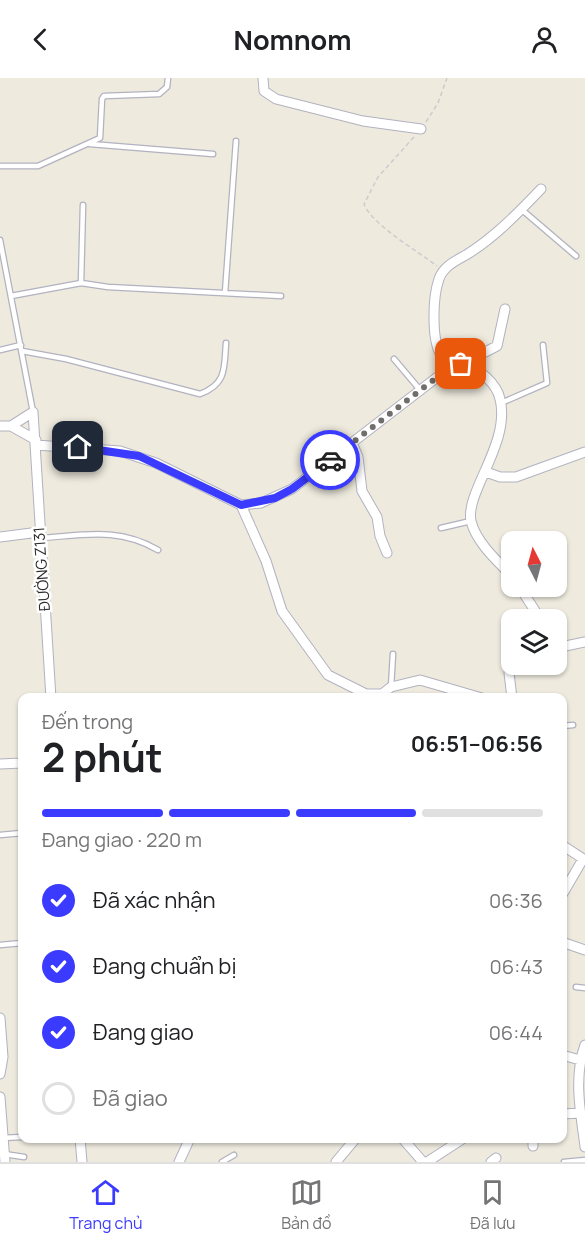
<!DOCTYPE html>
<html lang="vi">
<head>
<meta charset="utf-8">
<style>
	:root { --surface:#fff; --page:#f2f2f2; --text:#202124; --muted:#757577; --line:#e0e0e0; --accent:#3b3aff }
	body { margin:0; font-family:Manrope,sans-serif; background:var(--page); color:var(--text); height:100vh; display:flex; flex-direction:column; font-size:22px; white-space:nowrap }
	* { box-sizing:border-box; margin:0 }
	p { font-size:20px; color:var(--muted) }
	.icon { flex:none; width:33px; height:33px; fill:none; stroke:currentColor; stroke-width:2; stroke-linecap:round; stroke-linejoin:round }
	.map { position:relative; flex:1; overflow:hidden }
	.details { position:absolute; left:18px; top:615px; width:549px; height:450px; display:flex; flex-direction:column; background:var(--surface); border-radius:12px; box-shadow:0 2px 4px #0004 }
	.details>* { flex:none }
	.needle { width:39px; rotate:354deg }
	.fabs { position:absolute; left:501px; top:453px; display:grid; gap:12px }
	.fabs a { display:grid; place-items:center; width:66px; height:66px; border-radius:12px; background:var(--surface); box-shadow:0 2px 4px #0004; font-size:30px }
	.pin { position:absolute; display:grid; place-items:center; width:51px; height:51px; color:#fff; margin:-26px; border-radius:12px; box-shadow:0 3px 9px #0006 }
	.courier { position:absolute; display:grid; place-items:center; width:60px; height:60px; margin:-30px; border:4px solid #3b3aff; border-radius:50%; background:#fff; color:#222; box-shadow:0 2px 8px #0007 }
	.head em { font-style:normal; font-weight:700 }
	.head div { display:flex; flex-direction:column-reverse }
	.head { display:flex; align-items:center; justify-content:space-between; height:102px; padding:0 24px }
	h1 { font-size:39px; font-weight:700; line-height:45px }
	.bar { display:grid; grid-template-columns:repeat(4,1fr); gap:9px 6px; align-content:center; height:72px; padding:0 24px }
	.bar i { height:8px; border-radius:4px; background:var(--line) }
	.bar .current { background:var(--accent) }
	.bar p { grid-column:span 4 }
	ol { padding:0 24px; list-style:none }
	li { display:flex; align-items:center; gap:18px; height:66px }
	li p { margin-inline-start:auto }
	li .icon { padding:6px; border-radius:50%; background:var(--accent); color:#fff; stroke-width:4 }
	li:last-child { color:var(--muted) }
	li i { width:33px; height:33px; border:3px solid var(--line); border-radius:50% }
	header { display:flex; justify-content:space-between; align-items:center; height:78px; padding:0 24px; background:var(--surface); font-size:27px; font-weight:700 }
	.tabs { display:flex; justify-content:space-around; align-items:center; height:84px; border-top:2px solid var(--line); background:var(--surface); font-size:16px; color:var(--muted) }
	.tabs a { display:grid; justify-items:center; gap:3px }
	.tabs .current { color:var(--accent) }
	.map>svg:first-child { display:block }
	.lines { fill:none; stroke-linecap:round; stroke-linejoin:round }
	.lane-casing { stroke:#b2b2c0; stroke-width:7 }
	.street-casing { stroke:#b2b2c0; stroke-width:11 }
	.path { stroke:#ccc; stroke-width:1.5; stroke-dasharray:4.5 3; stroke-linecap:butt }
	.lane { stroke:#fff; stroke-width:4.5 }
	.street { stroke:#fff; stroke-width:9 }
	.done { stroke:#706e6a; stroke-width:6; stroke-dasharray:0 10.8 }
	.route { stroke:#3b3aff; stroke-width:8 }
	.labels { text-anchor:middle; stroke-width:5; stroke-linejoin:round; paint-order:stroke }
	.street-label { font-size:15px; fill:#2c2c2c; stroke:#fff }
</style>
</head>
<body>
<header><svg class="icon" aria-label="back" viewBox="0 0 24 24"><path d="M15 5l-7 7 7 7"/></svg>Nomnom<svg class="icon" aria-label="person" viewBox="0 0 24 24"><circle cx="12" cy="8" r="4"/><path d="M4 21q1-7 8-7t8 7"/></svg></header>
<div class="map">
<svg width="585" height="1084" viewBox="0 0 585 1084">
	<rect width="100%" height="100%" fill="#eeeade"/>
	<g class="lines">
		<!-- lane casing -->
		<g class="lane-casing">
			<path id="lane" d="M90 66 213 76
				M0 88H38L100 60 102 21 104 18 159 16 167 9 168 0
				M521 131 576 178
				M0 162 33 334
				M81 205 83 127
				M225 215 236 63
				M11 218 81 205 108 209 281 218
				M0 272 21 267
				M22 273 66 281 200 316C227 306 224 290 226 265
				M394 281 421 313
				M501 325 547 305 543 267
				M441 450 471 443
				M41 460C84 457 119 449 158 472
				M391 609 393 576
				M562 648 573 647
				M0 757 22 755
				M0 867 22 865
				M576 909 585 910
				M2 1060 22 1059
				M4 1076 24 1079
				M222 1084 234 1077
				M564 1084 585 1082"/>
		</g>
		<!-- street casing -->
		<g class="street-casing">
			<path id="street" d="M263 0 264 13 276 21 363 43 421 51
				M0 348H11L36 362
				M11 348 33 334 51 620
				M352 365 358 379 362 413 377 439 380 458 387 475
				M36 367 120 373 156 385 241 427 261 425 292 411 440 297 497 268 505 231
				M486 394 500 399H516L585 374
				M241 427 266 483 282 533 328 597 366 616H382L391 609 420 602 482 620
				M0 459 39 454
				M512 498C497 483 476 464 471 443 465 414 511 365 500 321 497 306 479 290 465 287 458 285 449 286 444 281 430 267 433 218 439 201 443 189 455 183 466 177 494 160 518 135 541 111
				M519 508 541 542
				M556 570 585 564
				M512 586 509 595 512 620
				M0 686 22 685
				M562 767 585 782
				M562 817 583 781
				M562 864 585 872
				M0 940 3 979 0 996
				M585 967C573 1000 581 1036 585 1069
				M562 977 580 982
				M0 1019 5 1084
				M562 1036 581 1035
				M80 1060 82 1084
				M402 1060 423 1084
				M533 1060V1068
				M179 1084 190 1060
				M336 1084 356 1060
				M427 1084 464 1060
				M491 1084 496 1080"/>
		</g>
		<!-- path -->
		<path class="path" d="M426 44 438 25 447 0
			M414 59 378 99 364 126C371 146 419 174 437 188"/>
		<!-- lane -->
		<use href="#lane" class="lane"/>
		<!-- street -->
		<use href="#street" class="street"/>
	</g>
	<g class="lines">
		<!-- done -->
		<path class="done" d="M330 382 440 297 461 286"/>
		<!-- route -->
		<path class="route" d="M78 369 139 378 241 427 275 420 292 411 330 382"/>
	</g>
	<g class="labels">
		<!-- street labels -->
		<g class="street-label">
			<text transform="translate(42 491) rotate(-94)" y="5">ĐƯỜNG Z131</text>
		</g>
	</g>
</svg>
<div class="fabs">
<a><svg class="needle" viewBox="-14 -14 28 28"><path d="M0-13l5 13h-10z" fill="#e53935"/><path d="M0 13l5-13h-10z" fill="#757577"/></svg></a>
<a><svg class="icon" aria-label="layers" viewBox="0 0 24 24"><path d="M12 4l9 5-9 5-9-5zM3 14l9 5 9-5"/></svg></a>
</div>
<div class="pin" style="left:461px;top:286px;background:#ea580c"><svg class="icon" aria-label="bag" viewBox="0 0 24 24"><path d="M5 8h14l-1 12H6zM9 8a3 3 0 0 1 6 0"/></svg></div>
<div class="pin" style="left:78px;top:369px;background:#1f2937"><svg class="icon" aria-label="home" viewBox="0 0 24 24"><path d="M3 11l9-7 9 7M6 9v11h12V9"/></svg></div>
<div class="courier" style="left:330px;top:382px"><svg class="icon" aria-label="car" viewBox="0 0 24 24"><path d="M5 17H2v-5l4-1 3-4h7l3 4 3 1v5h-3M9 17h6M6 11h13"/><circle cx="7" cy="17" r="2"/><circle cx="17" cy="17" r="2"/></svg></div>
<section class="details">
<div class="head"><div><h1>2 phút</h1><p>Đến trong</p></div><em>06:51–06:56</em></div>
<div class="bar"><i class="current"></i><i class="current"></i><i class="current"></i><i></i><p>Đang giao · 220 m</p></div>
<ol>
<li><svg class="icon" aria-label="check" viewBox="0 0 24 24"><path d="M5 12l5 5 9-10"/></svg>Đã xác nhận<p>06:36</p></li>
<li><svg class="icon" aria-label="check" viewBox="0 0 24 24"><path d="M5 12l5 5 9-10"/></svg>Đang chuẩn bị<p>06:43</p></li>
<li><svg class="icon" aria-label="check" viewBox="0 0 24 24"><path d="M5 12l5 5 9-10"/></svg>Đang giao<p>06:44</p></li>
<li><i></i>Đã giao</li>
</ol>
</section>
</div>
<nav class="tabs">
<a class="current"><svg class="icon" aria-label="home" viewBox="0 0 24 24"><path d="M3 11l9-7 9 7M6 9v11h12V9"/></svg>Trang chủ</a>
<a><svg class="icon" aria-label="map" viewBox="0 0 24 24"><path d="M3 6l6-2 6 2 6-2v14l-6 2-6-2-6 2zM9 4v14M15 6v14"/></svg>Bản đồ</a>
<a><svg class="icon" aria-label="saved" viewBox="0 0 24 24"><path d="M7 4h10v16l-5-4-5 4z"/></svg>Đã lưu</a>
</nav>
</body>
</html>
